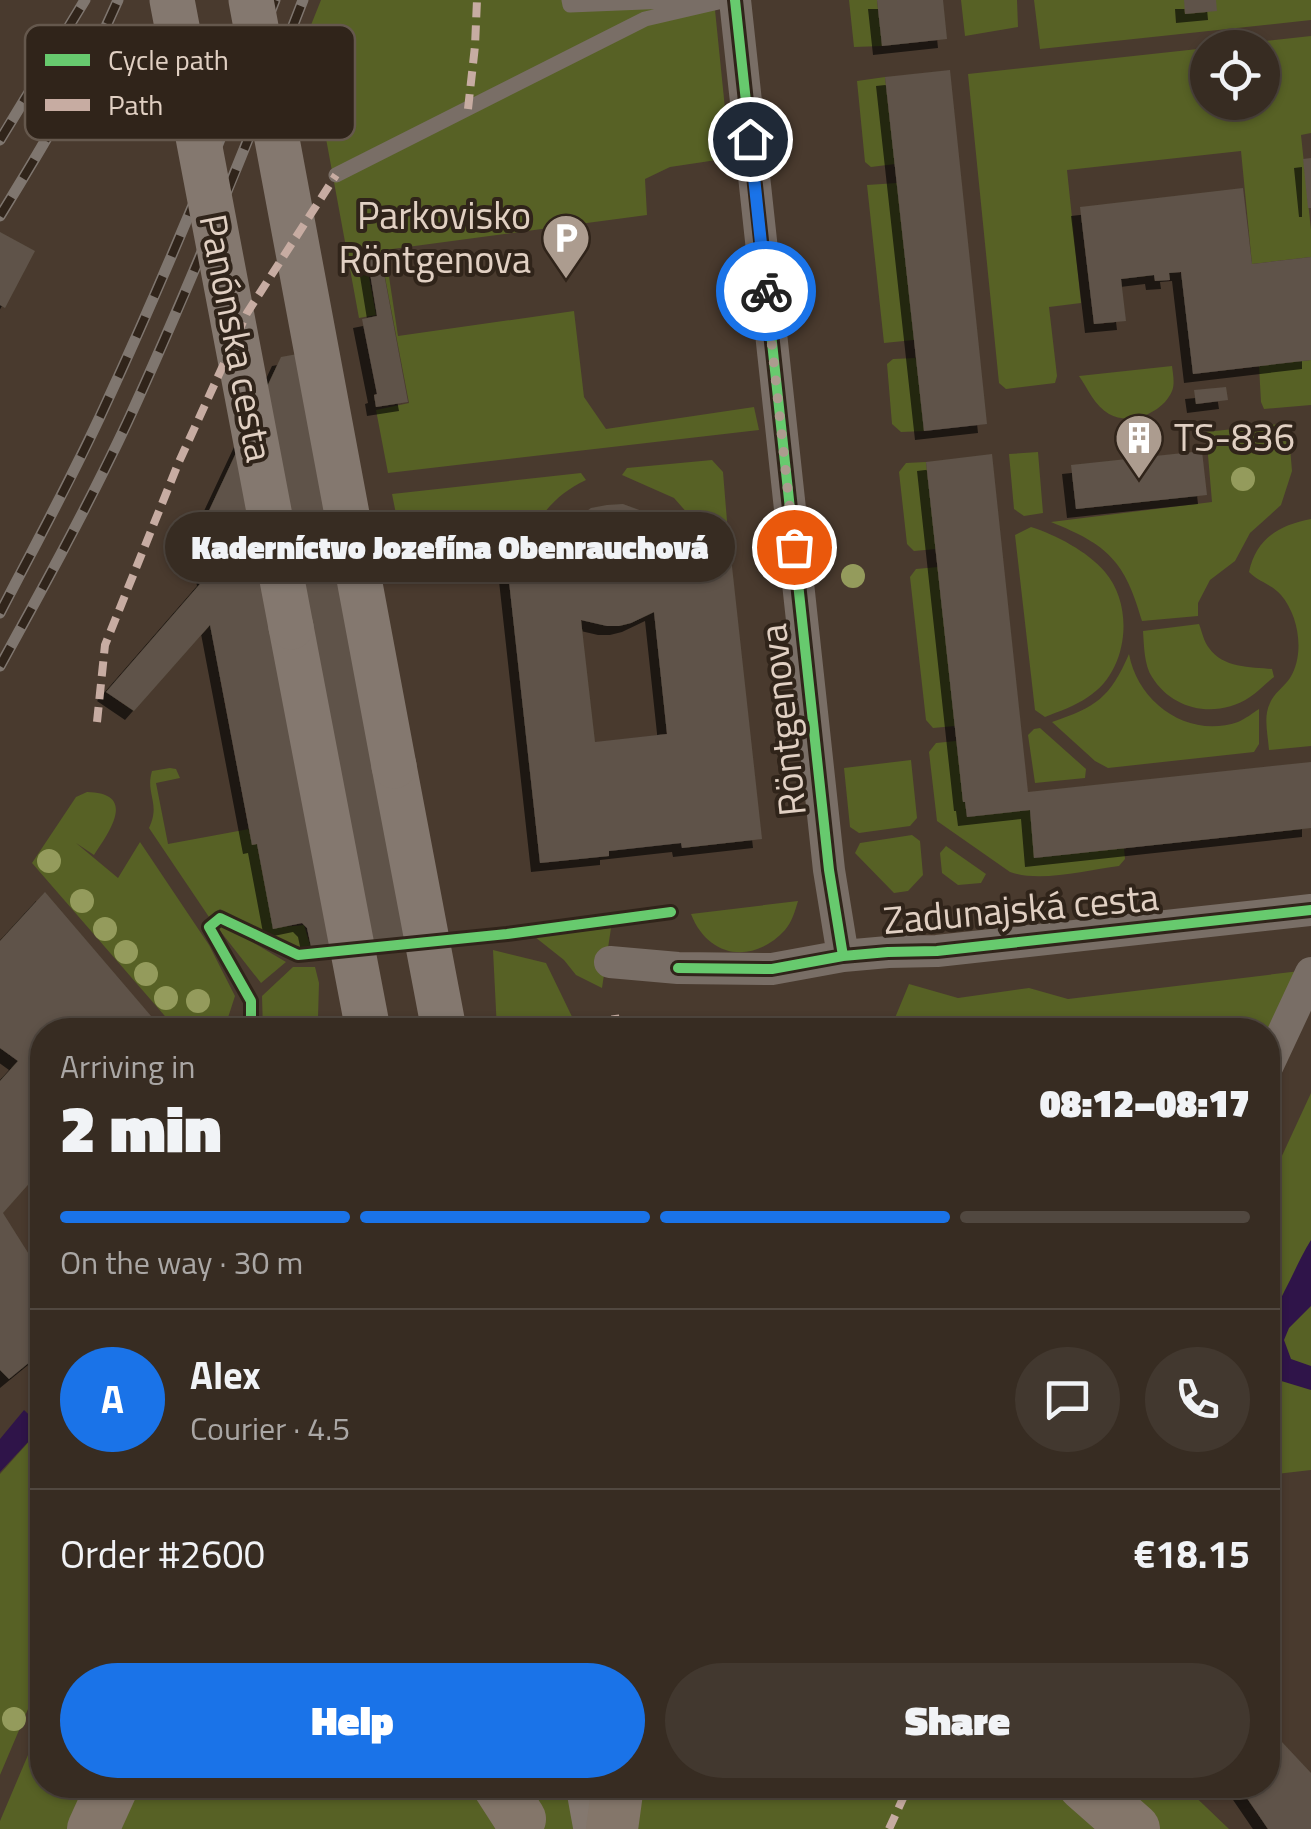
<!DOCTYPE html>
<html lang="en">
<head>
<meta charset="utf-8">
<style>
	:root { --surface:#372c22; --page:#42382f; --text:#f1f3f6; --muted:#aaa7a5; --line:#514840; --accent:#1a73e8 }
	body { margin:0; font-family:"Titillium Web",sans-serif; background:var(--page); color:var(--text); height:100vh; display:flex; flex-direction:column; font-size:38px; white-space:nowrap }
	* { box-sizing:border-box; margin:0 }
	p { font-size:32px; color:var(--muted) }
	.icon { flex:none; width:55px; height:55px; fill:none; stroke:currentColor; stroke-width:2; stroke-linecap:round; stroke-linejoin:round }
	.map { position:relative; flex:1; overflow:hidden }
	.panel { position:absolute; left:30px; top:1018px; width:1250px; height:780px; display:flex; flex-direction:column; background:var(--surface); border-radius:40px; box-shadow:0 2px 8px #0004,0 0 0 2px var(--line) }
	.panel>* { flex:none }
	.controls { position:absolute; left:1190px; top:30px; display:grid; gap:20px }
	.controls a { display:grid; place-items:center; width:90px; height:90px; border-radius:50%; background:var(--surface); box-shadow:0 2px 8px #0004,0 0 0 2px var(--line); font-size:50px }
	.pin { position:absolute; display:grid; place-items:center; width:85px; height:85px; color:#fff; margin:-42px; border:5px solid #fff; border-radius:50%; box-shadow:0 2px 10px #0007 }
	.courier { position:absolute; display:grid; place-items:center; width:100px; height:100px; margin:-50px; border:8px solid #1a73e8; border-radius:50%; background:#fff; color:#222; box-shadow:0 2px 12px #0007 }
	.bubble { position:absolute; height:70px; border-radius:35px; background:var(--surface); box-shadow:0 2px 8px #0004,0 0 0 2px var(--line); font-size:32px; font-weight:800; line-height:70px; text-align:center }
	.headline em { font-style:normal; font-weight:800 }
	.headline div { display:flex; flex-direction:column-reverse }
	.headline { display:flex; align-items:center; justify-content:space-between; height:170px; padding:0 30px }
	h1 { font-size:65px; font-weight:800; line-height:75px }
	.bar { display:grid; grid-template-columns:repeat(4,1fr); gap:15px 10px; align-content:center; height:120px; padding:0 30px }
	.bar i { height:12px; border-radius:8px; background:var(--line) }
	.bar .selected { background:var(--accent) }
	.bar p { grid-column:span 4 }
	.line { display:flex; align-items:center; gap:25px; padding:0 30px; border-top:2px solid var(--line) }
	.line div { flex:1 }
	.round { display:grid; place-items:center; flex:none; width:105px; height:105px; border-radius:52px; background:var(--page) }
	.cta { display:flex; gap:20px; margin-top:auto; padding:20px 30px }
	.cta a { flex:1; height:115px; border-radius:60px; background:var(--accent); color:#fff; font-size:40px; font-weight:800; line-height:115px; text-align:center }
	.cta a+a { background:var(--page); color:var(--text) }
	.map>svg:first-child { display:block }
	.green { fill:#576125 }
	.water { fill:#2f1449 }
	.building { fill:#5e5348; fill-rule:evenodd; filter:url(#shadow) }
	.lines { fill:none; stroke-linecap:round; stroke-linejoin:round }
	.service { stroke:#796e66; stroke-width:15 }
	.minor { stroke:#796e66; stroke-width:32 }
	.secondary { stroke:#84786f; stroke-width:45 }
	.primary { stroke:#84766a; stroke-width:52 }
	.rail-casing { stroke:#7f766f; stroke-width:11 }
	.rail { stroke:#30241a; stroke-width:8; stroke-dasharray:22; stroke-linecap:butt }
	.secondary-bridge { stroke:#84786f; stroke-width:45 }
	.quiet { stroke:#c7aca2; stroke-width:8; stroke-dasharray:15 8; stroke-linecap:butt }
	.cycleway-casing { stroke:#30241a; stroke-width:16 }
	.cycleway { stroke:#67ca6e; stroke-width:10 }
	.tree { fill:#949b5c }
	.done { stroke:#ac9c8f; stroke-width:10; stroke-dasharray:0 18 }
	.route { stroke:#1a73e8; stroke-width:12 }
	.labels { text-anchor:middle; stroke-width:8; stroke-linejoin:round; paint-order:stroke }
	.poi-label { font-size:38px; fill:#e1d0c3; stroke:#30241a; text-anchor:end }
	.street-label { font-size:38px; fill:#e1d0c3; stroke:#30241a }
	.key { fill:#30241a; stroke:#65584d; stroke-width:2.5 }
	.key-label { font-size:28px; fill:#e1d0c3 }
</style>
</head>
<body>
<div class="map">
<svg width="1311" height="1829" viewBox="0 0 1311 1829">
	<defs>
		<filter id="shadow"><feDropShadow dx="-9" dy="9" stdDeviation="0" flood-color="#0009"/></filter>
	</defs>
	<rect width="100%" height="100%" fill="#493a2e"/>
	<!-- green -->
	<path class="green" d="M321 0H714L730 158 670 167 645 179 647 215 385 250 398 336 574 311 584 397 606 429 754 407 759 430 388 473 376 410 409 403 380 251 365 255 376 315 359 318 307 35Z
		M849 0H877L882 46 854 47Z
		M961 0H1017L1018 27 965 36Z
		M1034 0H1311V20L1040 49Z
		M1311 36V133L1301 135 1311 230V257L1252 264 1241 151 1067 170 1081 303 1049 307 1057 376 1055 383 1006 389 999 383 968 74 1207 48 1208 102H1262V48L1209 47Z
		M885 77 895 164 871 167 865 162 857 81Z
		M897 183 914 340 884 343 867 185Z
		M916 358 924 431 901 432 892 424 887 364 893 359Z
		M1311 360V405L1264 409 1261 402 1259 366Z
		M1172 366C1173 374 1175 384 1172 391 1163 413 1130 426 1109 414 1095 406 1088 389 1079 376Z
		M1288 423 1292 471 1281 505 1250 533 1235 561 1210 580 1198 603V616L1142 621C1125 561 1108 545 1051 522L1212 502 1206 432Z
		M1038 452 1043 513 1024 516 1014 509 1009 454Z
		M712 460 723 472 727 521 697 524 674 498 622 475 627 468Z
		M926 462 936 549 914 551 907 544 899 472 906 463Z
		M581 473 586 480C561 492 546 507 532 531L461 539 465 569 409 579 392 494Z
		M1311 519V746L1269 750C1268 735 1263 717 1270 703 1274 693 1284 687 1290 678 1305 654 1299 616 1281 595 1271 584 1259 582 1249 572 1256 539 1279 525 1311 519Z
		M1031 527C1056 535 1087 551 1105 572 1135 607 1128 672 1088 697 1075 706 1060 711 1045 717L1035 710 1015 535Z
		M938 567 955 726 933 728 926 720 910 577 916 569Z
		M1199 624C1202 632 1204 642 1209 648 1223 668 1250 667 1272 669L1274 677C1266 683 1258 692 1250 697 1217 719 1173 711 1152 677 1144 665 1144 645 1143 631Z
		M1129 654C1138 703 1188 739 1238 722 1245 719 1253 713 1259 709V744L1254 752 1108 768 1095 761 1052 722C1096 707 1110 698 1129 654Z
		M1040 728 1086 769 1085 778 1035 783 1028 735 1034 729Z
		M956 741 967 817 1030 810 1035 858 1124 848 1125 859 1119 866C1087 870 1040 883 1010 872L937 821 929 752 936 743Z
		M911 760 917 818 910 826 859 833 850 827 844 768Z
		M170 768 176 769 180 778 156 783 168 844 249 829 252 844H257L273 928 304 925 311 948 306 953 220 909 209 917 149 828C161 803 145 794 152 771Z
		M87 792C138 793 109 832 94 855L76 843 118 878 140 842 209 945 235 996 224 1030H177L32 863 76 797Z
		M912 835 920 841 923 875 908 891 894 893 855 853 860 843Z
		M946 846 986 874 981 883 958 885 942 873 940 853Z
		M798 901C795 911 792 922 785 930 753 965 708 958 691 914Z
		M222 924 286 962 261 983 217 927Z
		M611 928 602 988 576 975 564 960 535 937Z
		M493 950 546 963 578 1029 580 1030H497Z
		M293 967H315L319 983 318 1018 336 1030H263L262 996Z
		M1300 971 1268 1030H890L909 984 958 998 1029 988 1068 999Z
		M1311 1093V1470L1268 1475V1186Z
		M42 1427V1676L0 1775V1474Z
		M42 1722V1785H1183L1229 1829H0V1821Z"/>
	<!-- water -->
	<path class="water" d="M1311 1240V1306L1289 1328 1284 1340 1291 1359 1311 1366V1390L1278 1380C1256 1345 1269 1323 1285 1290 1294 1273 1301 1256 1311 1240Z
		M24 1410 42 1427 0 1472V1439Z"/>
	<!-- building -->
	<path class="building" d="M877 0H943L947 39 882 46Z
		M1184 0H1216L1217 11 1185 14Z
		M950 70 987 424 924 431 885 77Z
		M1311 158V208H1308L1303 159Z
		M1243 188 1252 264 1311 257V360L1193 374 1181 272 1169 273 1170 280 1155 281 1154 275 1121 279 1126 321 1094 324 1080 207Z
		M0 232 35 251 5 308 0 305Z
		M380 252 408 402 376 407 374 395 377 394 362 319 377 316 367 255Z
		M336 347 419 934 335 949 311 947 307 928 302 923 273 929 257 844 252 845 210 625 134 711 106 692 206 577 198 534 281 357Z
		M1226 387 1228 400 1196 404 1194 390Z
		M1202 451 1207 495 1076 509 1071 465Z
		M992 454 1028 792 1311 762V828L1034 858 1030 810 967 817 965 802H963L926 462Z
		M623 504 642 511 664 527 727 521 762 839 682 848 681 843 609 851V856L540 863 505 545 556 540 562 529 591 508 607 505ZM654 612 667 734 595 742 581 620 607 626H619L631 623Z
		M45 892 163 1030H42V1169L3 1213 42 1275V1352L9 1379 0 1370V1081L18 1061 0 1048V941Z
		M1268 1727 1311 1773V1829H1268L1238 1785H1268Z"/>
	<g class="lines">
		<!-- service -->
		<path class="service" d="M569 0 570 5 693 0
			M336 175 645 19 727 0"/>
		<!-- minor -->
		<path class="minor" d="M735 0 829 870 843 956
			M610 962 678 968 772 969 843 956 888 952 937 951 1311 910
			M1268 1065 1311 973"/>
		<!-- secondary -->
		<path class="secondary" d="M291 627 368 1030
			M394 766 444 1030
			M588 1785 596 1829"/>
		<!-- primary -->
		<path class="primary" d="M498 1785 520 1819
			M1084 1785 1134 1829
			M93 1829 113 1785
			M612 1829 618 1785"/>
		<!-- rail casing -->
		<g class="rail-casing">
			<path id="rail" d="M0 140 85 0
				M0 216C43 146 85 76 118 0
				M0 613C35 545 72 478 104 408 166 274 222 138 275 0
				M0 666C44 586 88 506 127 423 191 284 248 142 303 0"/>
		</g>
		<!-- rail -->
		<use href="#rail" class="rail"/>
		<!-- secondary-bridge -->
		<path class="secondary-bridge" d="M172 0 291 627
			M251 0 394 766"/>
		<!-- quiet -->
		<path class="quiet" d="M468 109 475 46 477 0
			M97 722 105 645 178 464 247 313 336 175
			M615 1015 617 1030
			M889 1829 909 1785"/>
		<!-- cycleway casing -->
		<g class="cycleway-casing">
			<path id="cycleway" d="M735 0 829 870 843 956
				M678 968 772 969 843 956 888 952 937 951 1311 910
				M251 1030V1001L209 927 220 918 298 955 507 934 671 912"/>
		</g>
		<!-- cycleway -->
		<use href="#cycleway" class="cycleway"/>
	</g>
	<!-- trees -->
	<g class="tree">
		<circle cx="1243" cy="479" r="12"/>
		<circle cx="853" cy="576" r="12"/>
		<circle cx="49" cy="861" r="12"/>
		<circle cx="82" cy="901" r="12"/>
		<circle cx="105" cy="929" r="12"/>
		<circle cx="126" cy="952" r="12"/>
		<circle cx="146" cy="974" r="12"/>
		<circle cx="166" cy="998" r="12"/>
		<circle cx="198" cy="1001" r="12"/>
		<circle cx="14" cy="1719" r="12"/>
	</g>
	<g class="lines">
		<!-- done -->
		<path class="done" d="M766 291 794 547"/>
		<!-- route -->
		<path class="route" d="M750 139 766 291"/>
	</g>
	<!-- icons -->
	<defs>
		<g id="parking-pin" transform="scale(2.5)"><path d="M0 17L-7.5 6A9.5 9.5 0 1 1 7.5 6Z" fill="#ac9c8f" stroke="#30241a"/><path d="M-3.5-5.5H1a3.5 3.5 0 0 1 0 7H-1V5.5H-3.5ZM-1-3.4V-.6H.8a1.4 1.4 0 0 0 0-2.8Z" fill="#fff"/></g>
		<g id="building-pin" transform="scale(2.5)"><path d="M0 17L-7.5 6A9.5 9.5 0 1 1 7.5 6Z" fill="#ac9c8f" stroke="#30241a"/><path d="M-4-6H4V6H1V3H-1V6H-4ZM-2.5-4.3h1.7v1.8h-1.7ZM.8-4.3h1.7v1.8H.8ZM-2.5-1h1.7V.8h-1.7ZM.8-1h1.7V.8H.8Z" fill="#fff"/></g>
	</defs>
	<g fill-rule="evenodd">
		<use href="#parking-pin" x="566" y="238"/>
		<use href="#building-pin" x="1139" y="438"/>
	</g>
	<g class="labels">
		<!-- poi labels -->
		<g class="poi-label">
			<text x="531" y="229">Parkovisko<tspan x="531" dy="44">Röntgenova</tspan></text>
			<text x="1174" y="451" text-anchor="start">TS-836</text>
		</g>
		<!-- street labels -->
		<g class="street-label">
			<text transform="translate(236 338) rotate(79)" y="13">Panónska cesta</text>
			<text transform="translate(783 720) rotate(-96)" y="13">Röntgenova</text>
			<text transform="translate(1021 909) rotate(-5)" y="13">Zadunajská cesta</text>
		</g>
	</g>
	<!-- legend -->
	<rect x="25" y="25" width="330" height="115" rx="15" class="key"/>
	<rect x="45" y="54" width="45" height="12" fill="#67ca6e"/>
	<rect x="45" y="99" width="45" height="12" fill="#c7aca2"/>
	<g class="key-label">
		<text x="108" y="70">Cycle path</text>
		<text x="108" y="115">Path</text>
	</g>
</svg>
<div class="controls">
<a><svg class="icon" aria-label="locate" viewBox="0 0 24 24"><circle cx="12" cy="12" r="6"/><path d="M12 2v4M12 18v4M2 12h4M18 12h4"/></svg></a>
</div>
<div class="pin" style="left:794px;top:547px;background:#ea580c"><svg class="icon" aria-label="bag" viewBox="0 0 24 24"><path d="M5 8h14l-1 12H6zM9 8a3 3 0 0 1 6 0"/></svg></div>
<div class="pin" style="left:750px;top:139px;background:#1f2937"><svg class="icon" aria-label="home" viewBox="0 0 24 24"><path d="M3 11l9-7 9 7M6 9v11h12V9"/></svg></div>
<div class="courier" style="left:766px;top:291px"><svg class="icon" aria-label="bike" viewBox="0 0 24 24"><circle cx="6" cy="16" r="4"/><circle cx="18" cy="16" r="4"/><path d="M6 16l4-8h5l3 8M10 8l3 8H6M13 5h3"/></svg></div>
<div class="bubble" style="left:165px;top:512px;width:570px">Kaderníctvo Jozefína Obenrauchová</div>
<section class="panel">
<div class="headline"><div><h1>2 min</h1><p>Arriving in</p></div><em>08:12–08:17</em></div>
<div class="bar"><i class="selected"></i><i class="selected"></i><i class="selected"></i><i></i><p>On the way · 30 m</p></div>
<div class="line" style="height:180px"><b class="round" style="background:var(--accent);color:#fff">A</b><div><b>Alex</b><p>Courier · 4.5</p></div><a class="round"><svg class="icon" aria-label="chat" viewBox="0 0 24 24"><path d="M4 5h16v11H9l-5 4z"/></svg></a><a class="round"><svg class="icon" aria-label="phone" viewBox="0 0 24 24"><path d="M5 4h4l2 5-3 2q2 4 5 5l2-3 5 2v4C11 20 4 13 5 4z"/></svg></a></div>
<div class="line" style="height:130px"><div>Order #2600</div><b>€18.15</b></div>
<div class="cta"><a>Help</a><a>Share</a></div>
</section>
</div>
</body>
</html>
